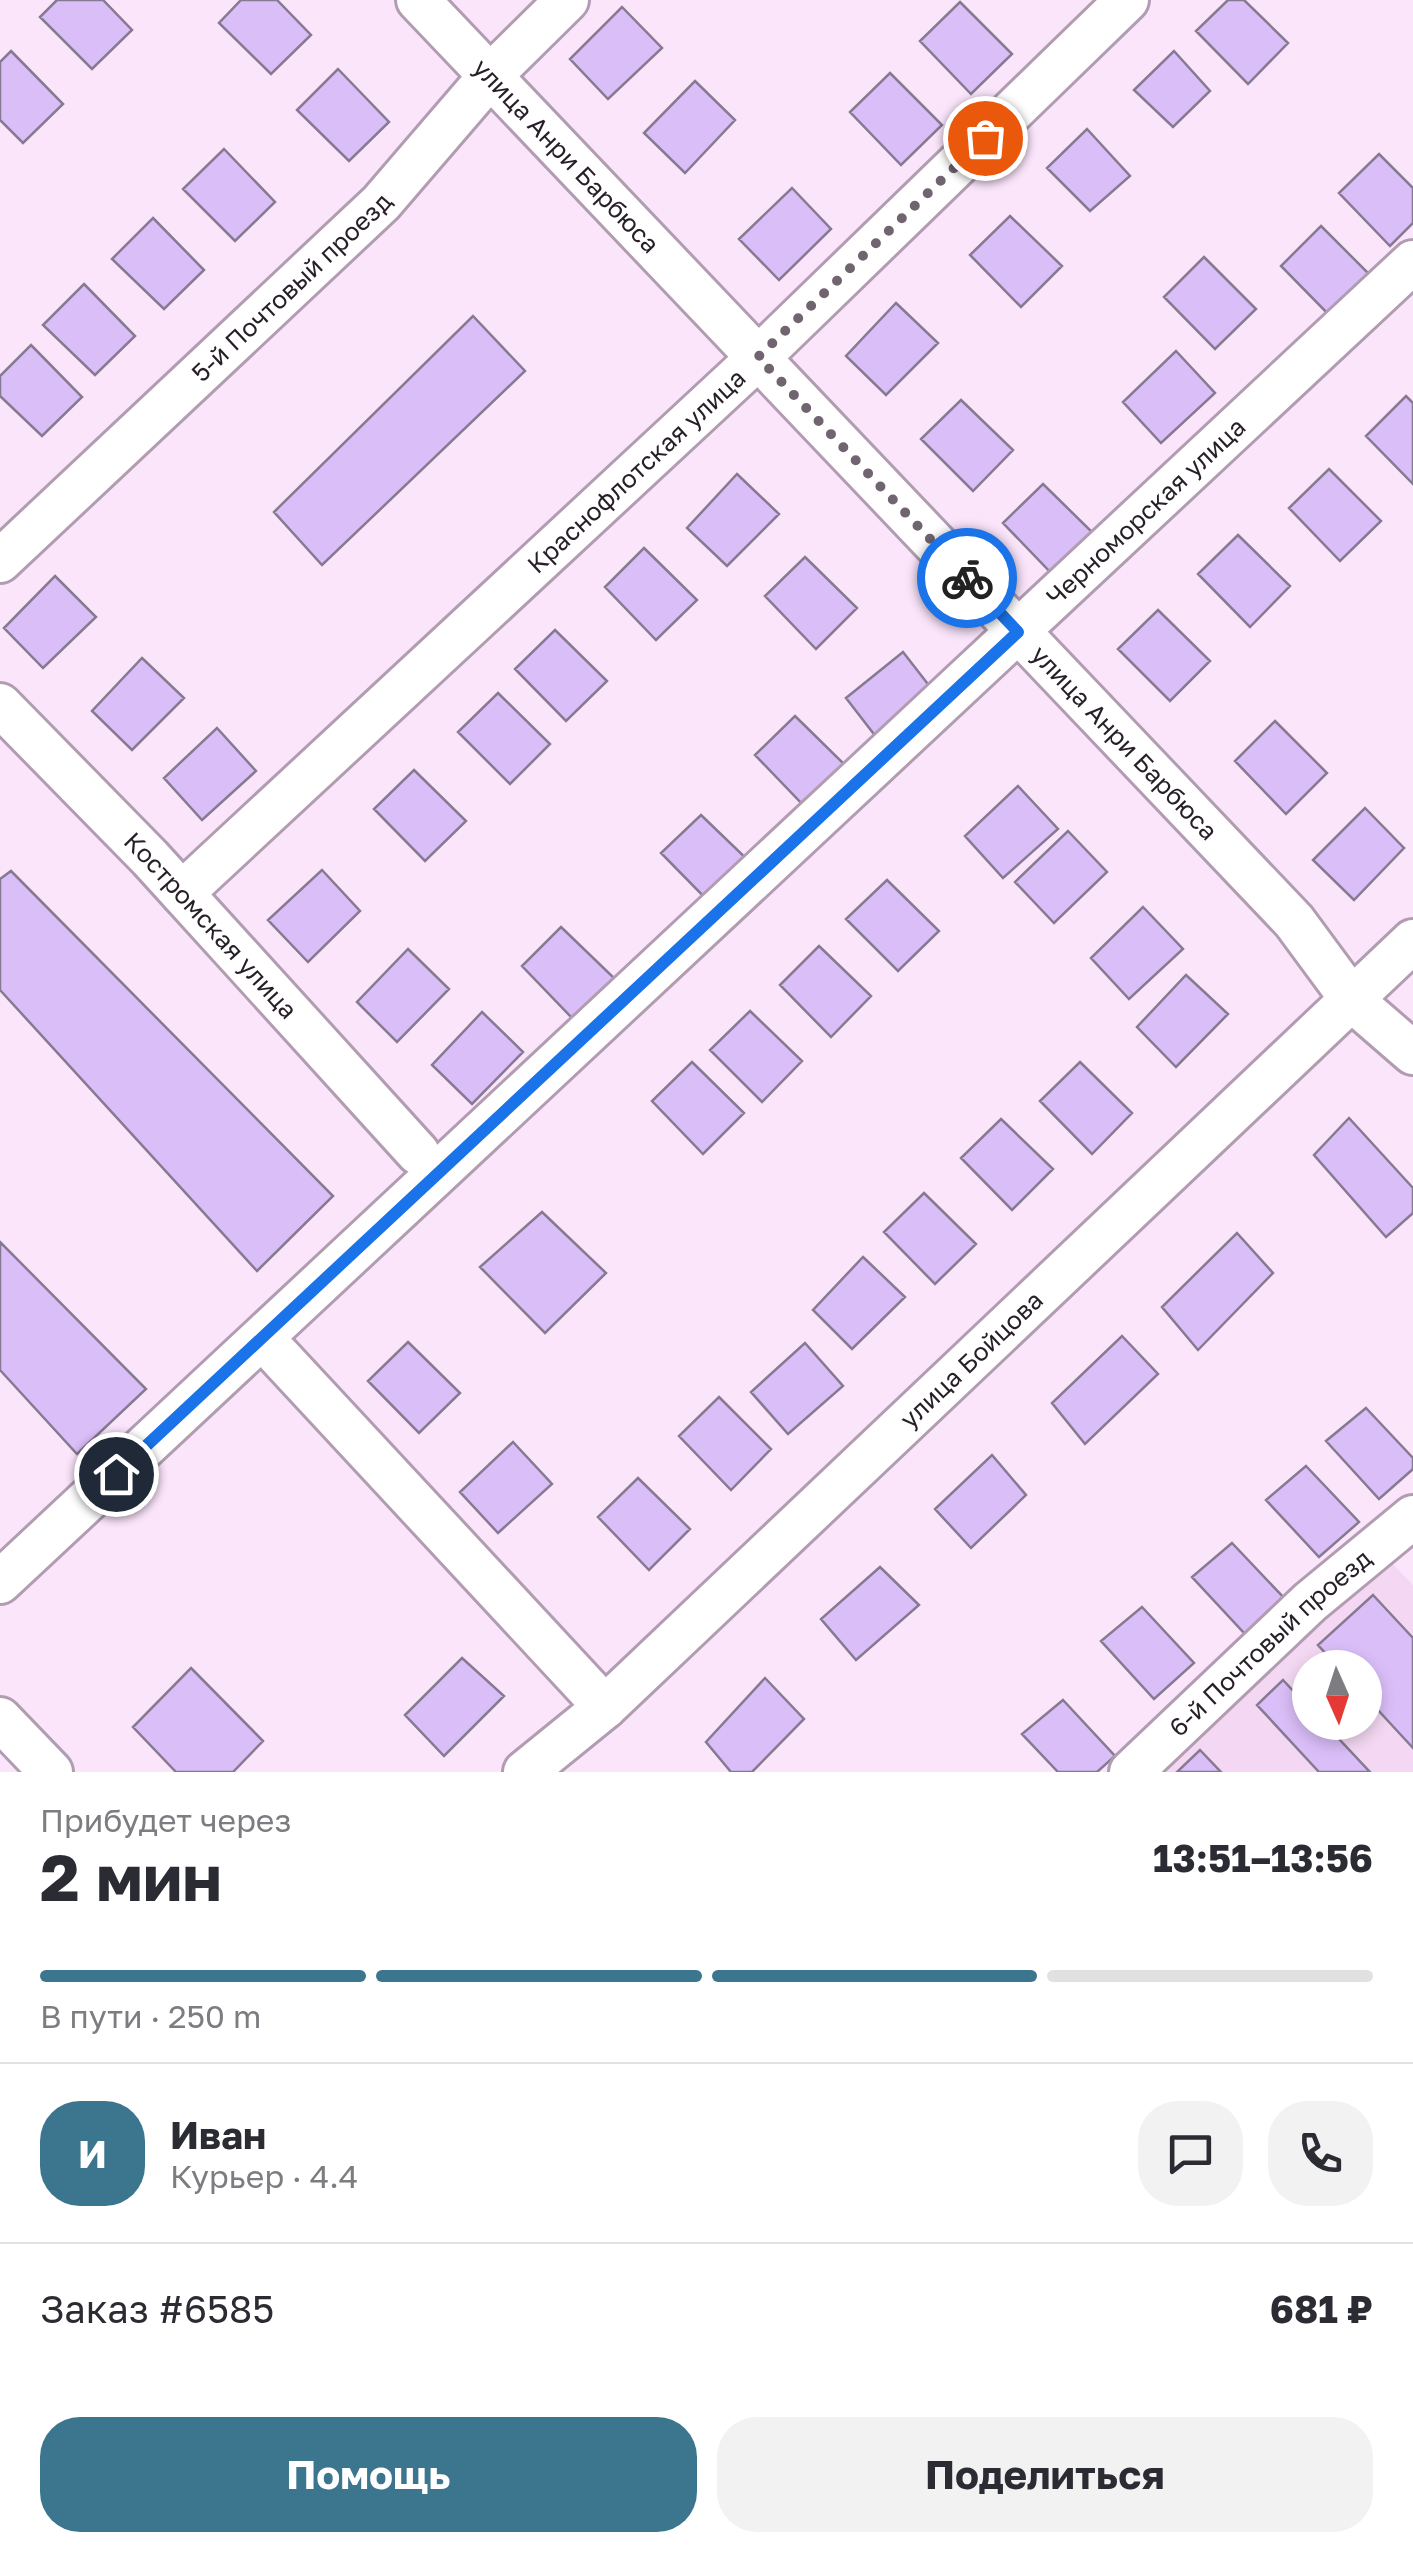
<!DOCTYPE html>
<html lang="ru">
<head>
<meta charset="utf-8">
<style>
	:root { --surface:#fff; --page:#f2f2f3; --text:#2b2b33; --muted:#7c7c81; --line:#e1e1e2; --accent:#3b758e }
	body { margin:0; font-family:"Golos Text",sans-serif; background:var(--page); color:var(--text); height:100vh; display:flex; flex-direction:column; font-size:38px; white-space:nowrap }
	* { box-sizing:border-box; margin:0 }
	p { font-size:32px; color:var(--muted) }
	.icon { flex:none; width:55px; height:55px; fill:none; stroke:currentColor; stroke-width:2; stroke-linecap:round; stroke-linejoin:round }
	.map { position:relative; height:1772px; overflow:hidden }
	.side { display:flex; flex-direction:column; background:var(--surface); flex:1 }
	.side>* { flex:none }
	.needle { width:65px; rotate:177deg }
	.fabs { position:absolute; left:1292px; top:1650px; display:grid; gap:20px }
	.fabs a { display:grid; place-items:center; width:90px; height:90px; border-radius:50%; background:var(--surface); box-shadow:0 5px 15px #0003; font-size:50px }
	.pin { position:absolute; display:grid; place-items:center; width:85px; height:85px; color:#fff; margin:-42px; border:5px solid #fff; border-radius:50%; box-shadow:0 2px 10px #0007 }
	.courier { position:absolute; display:grid; place-items:center; width:100px; height:100px; margin:-50px; border:8px solid #1a73e8; border-radius:50%; background:#fff; color:#222; box-shadow:0 2px 12px #0007 }
	.overview em { font-style:normal; font-weight:700 }
	.overview div { display:flex; flex-direction:column-reverse }
	.overview { display:flex; align-items:center; justify-content:space-between; height:170px; padding:0 40px }
	h1 { font-size:65px; font-weight:700; line-height:75px }
	.bar { display:grid; grid-template-columns:repeat(4,1fr); gap:15px 10px; align-content:center; height:120px; padding:0 40px }
	.bar i { height:12px; border-radius:8px; background:var(--line) }
	.bar .current { background:var(--accent) }
	.bar p { grid-column:span 4 }
	.line { display:flex; align-items:center; gap:25px; padding:0 40px; border-top:2px solid var(--line) }
	.line div { flex:1 }
	.round { display:grid; place-items:center; flex:none; width:105px; height:105px; border-radius:40px; background:var(--page) }
	.button { display:flex; gap:20px; margin-top:auto; padding:20px 40px }
	.button a { flex:1; height:115px; border-radius:40px; background:var(--accent); color:#fff; font-size:40px; font-weight:700; line-height:115px; text-align:center }
	.button a+a { background:var(--page); color:var(--text) }
	.map>svg:first-child { display:block }
	.built { fill:#f4d8f3; fill-rule:evenodd }
	.building { fill:#dabef8; stroke:#857a91; stroke-width:2.5 }
	.lines { fill:none; stroke-linecap:round; stroke-linejoin:round }
	.minor-casing { stroke:#b19cb1; stroke-width:48 }
	.minor { stroke:#fff; stroke-width:42 }
	.done { stroke:#716471; stroke-width:10; stroke-dasharray:0 18 }
	.route { stroke:#1a73e8; stroke-width:12 }
	.labels { text-anchor:middle; stroke-width:8; stroke-linejoin:round; paint-order:stroke }
	.street-label { font-size:25px; fill:#271f27; stroke:#fbe5fb }
</style>
</head>
<body>
<div class="map">
<svg width="1413" height="1772" viewBox="0 0 1413 1772">
	<rect width="100%" height="100%" fill="#fbe5fb"/>
	<!-- built -->
	<path class="built" d="M1390 1561 1413 1585V1772H1161ZM1310 1668H1365V1722H1310Z"/>
	<!-- building -->
	<path class="building" d="M57 0H103L132 30 92 69 40 17Z
		M241 0H277L311 35 271 74 219 23Z
		M1228 0H1244L1288 43 1248 84 1196 31Z
		M960 2 1012 54 971 94 920 41Z
		M622 7 662 48 608 99 570 59Z
		M11 51 63 104 23 143 0 120V62Z
		M1174 51 1210 91 1173 127 1134 90Z
		M338 69 389 122 349 161 297 110Z
		M890 73 942 125 901 165 850 112Z
		M695 81 735 120 685 173 644 133Z
		M1087 129 1130 176 1090 211 1047 168Z
		M224 149 275 202 235 241 183 189Z
		M1379 154 1413 188V223L1390 246 1339 193Z
		M792 188 831 229 779 280 739 239Z
		M1010 216 1062 266 1021 307 970 255Z
		M153 218 204 270 164 309 112 259Z
		M1321 226 1373 278 1332 318 1281 266Z
		M1204 257 1256 309 1215 349 1164 297Z
		M84 284 135 336 95 375 43 325Z
		M896 303 938 343 886 395 846 356Z
		M473 316 525 371 322 565 274 512Z
		M31 345 82 397 42 436 0 396V376Z
		M1176 351 1215 393 1161 443 1123 402Z
		M1406 396 1413 403V484L1366 436Z
		M961 400 1013 450 973 491 921 439Z
		M1329 469 1381 521 1340 561 1289 508Z
		M737 474 779 514 727 566 687 528Z
		M1043 484 1095 535 1054 576 1003 523Z
		M1238 535 1290 586 1250 627 1198 574Z
		M644 548 697 600 656 640 605 587Z
		M805 557 857 608 816 649 765 596Z
		M55 576 96 617 43 668 4 628Z
		M1158 610 1210 661 1170 701 1118 649Z
		M555 630 607 681 566 721 515 669Z
		M903 652 938 697 880 742 846 698Z
		M142 658 184 698 132 750 92 711Z
		M498 693 550 744 510 784 458 732Z
		M795 716 847 767 806 808 755 755Z
		M1275 721 1327 773 1286 814 1235 761Z
		M217 728 256 771 202 820 164 778Z
		M414 770 466 821 425 861 374 809Z
		M1018 786 1058 829 1003 878 965 836Z
		M1365 808 1404 848 1354 900 1313 860Z
		M701 815 753 865 713 906 661 853Z
		M1068 831 1107 872 1054 923 1015 882Z
		M322 870 360 911 308 962 268 920Z
		M11 871 333 1196 257 1271 0 990V879Z
		M887 880 939 931 898 971 846 919Z
		M1143 907 1183 949 1129 999 1091 958Z
		M561 927 614 978 573 1019 522 966Z
		M819 946 871 996 831 1037 780 985Z
		M408 949 449 989 397 1042 357 1002Z
		M1186 975 1228 1014 1176 1067 1137 1027Z
		M750 1011 802 1061 762 1102 710 1050Z
		M482 1012 523 1052 472 1104 432 1065Z
		M692 1062 744 1113 703 1154 652 1101Z
		M1080 1062 1132 1113 1092 1154 1040 1101Z
		M1349 1118 1413 1188V1213L1386 1237 1314 1155Z
		M1001 1119 1053 1169 1012 1210 961 1158Z
		M924 1193 976 1244 935 1284 884 1232Z
		M542 1212 606 1273 545 1333 480 1267Z
		M1237 1233 1273 1273 1198 1350 1162 1307Z
		M0 1242 146 1389 77 1454 0 1370Z
		M863 1257 905 1297 852 1349 813 1310Z
		M1122 1336 1158 1374 1085 1444 1052 1403Z
		M408 1342 460 1393 419 1433 368 1381Z
		M805 1343 843 1386 788 1434 751 1392Z
		M719 1397 771 1449 731 1490 679 1436Z
		M1366 1408 1413 1458V1469L1379 1499 1326 1441Z
		M513 1442 552 1484 498 1533 460 1492Z
		M992 1455 1026 1495 971 1548 935 1509Z
		M1306 1466 1359 1522 1319 1557 1266 1500Z
		M638 1478 690 1529 649 1570 598 1517Z
		M1232 1543 1285 1599 1245 1634 1192 1577Z
		M880 1567 919 1605 856 1660 821 1619Z
		M1373 1595 1413 1638V1748L1365 1696V1668H1339L1318 1645Z
		M1142 1607 1194 1663 1154 1699 1101 1641Z
		M462 1658 504 1696 444 1756 405 1715Z
		M191 1668 263 1741 233 1772H176L133 1727Z
		M765 1678 804 1719 752 1772H731L706 1742Z
		M1283 1680 1310 1709V1722H1323L1370 1772H1319L1257 1705Z
		M1063 1700 1115 1756 1097 1772H1058L1022 1734Z
		M1200 1750 1221 1772H1177Z"/>
	<g class="lines">
		<!-- minor casing -->
		<g class="minor-casing">
			<g id="minor">
				<path id="s1" d="M418 0 1294 921 1353 1001 1413 1053"/>
				<path id="s2" d="M0 561 381 203 491 75 567 0"/>
				<path id="s3" d="M0 705 150 858 418 1153"/>
				<path id="s4" d="M182 893 759 357 1127 0"/>
				<path d="M278 1355 605 1707"/>
				<path id="s5" d="M0 1582 1413 262"/>
				<path d="M0 1719 51 1772"/>
				<path id="s6" d="M525 1772 605 1707 1413 941"/>
				<path id="s7" d="M1131 1772 1310 1602 1413 1517"/>
			</g>
		</g>
		<!-- minor -->
		<use href="#minor" class="minor"/>
	</g>
	<g class="lines">
		<!-- done -->
		<path class="done" d="M967 578 758 357 985 138"/>
		<!-- route -->
		<path class="route" d="M116 1474 1018 632 967 578"/>
	</g>
	<g class="labels">
		<!-- street labels -->
		<g class="street-label">
			<text dy="9" stroke="none"><textPath href="#s1" startOffset="215">улица Анри Барбюса</textPath></text>
			<text dy="9" stroke="none"><textPath href="#s2" startOffset="400">5-й Почтовый проезд</textPath></text>
			<text dy="9" stroke="none"><textPath href="#s4" startOffset="620">Краснофлотская улица</textPath></text>
			<text dy="9" stroke="none"><textPath href="#s5" startOffset="1568">Черноморская улица</textPath></text>
			<text dy="9" stroke="none"><textPath href="#s1" startOffset="1025">улица Анри Барбюса</textPath></text>
			<text dy="9" stroke="none"><textPath href="#s3" startOffset="305">Костромская улица</textPath></text>
			<text dy="9" stroke="none"><textPath href="#s6" startOffset="608">улица Бойцова</textPath></text>
			<text dy="9" stroke="none"><textPath href="#s7" startOffset="190">6-й Почтовый проезд</textPath></text>
		</g>
	</g>
</svg>
<div class="fabs">
<a><svg class="needle" viewBox="-14 -14 28 28"><path d="M0-13l5 13h-10z" fill="#e53935"/><path d="M0 13l5-13h-10z" fill="#7c7c81"/></svg></a>
</div>
<div class="pin" style="left:985px;top:138px;background:#ea580c"><svg class="icon" aria-label="bag" viewBox="0 0 24 24"><path d="M5 8h14l-1 12H6zM9 8a3 3 0 0 1 6 0"/></svg></div>
<div class="pin" style="left:116px;top:1474px;background:#1f2937"><svg class="icon" aria-label="home" viewBox="0 0 24 24"><path d="M3 11l9-7 9 7M6 9v11h12V9"/></svg></div>
<div class="courier" style="left:967px;top:578px"><svg class="icon" aria-label="bike" viewBox="0 0 24 24"><circle cx="6" cy="16" r="4"/><circle cx="18" cy="16" r="4"/><path d="M6 16l4-8h5l3 8M10 8l3 8H6M13 5h3"/></svg></div>
</div>
<section class="side">
<div class="overview"><div><h1>2 мин</h1><p>Прибудет через</p></div><em>13:51–13:56</em></div>
<div class="bar"><i class="current"></i><i class="current"></i><i class="current"></i><i></i><p>В пути · 250 m</p></div>
<div class="line" style="height:180px"><b class="round" style="background:var(--accent);color:#fff">И</b><div><b>Иван</b><p>Курьер · 4.4</p></div><a class="round"><svg class="icon" aria-label="chat" viewBox="0 0 24 24"><path d="M4 5h16v11H9l-5 4z"/></svg></a><a class="round"><svg class="icon" aria-label="phone" viewBox="0 0 24 24"><path d="M5 4h4l2 5-3 2q2 4 5 5l2-3 5 2v4C11 20 4 13 5 4z"/></svg></a></div>
<div class="line" style="height:130px"><div>Заказ #6585</div><b>681 ₽</b></div>
<div class="button"><a>Помощь</a><a>Поделиться</a></div>
</section>
</body>
</html>
